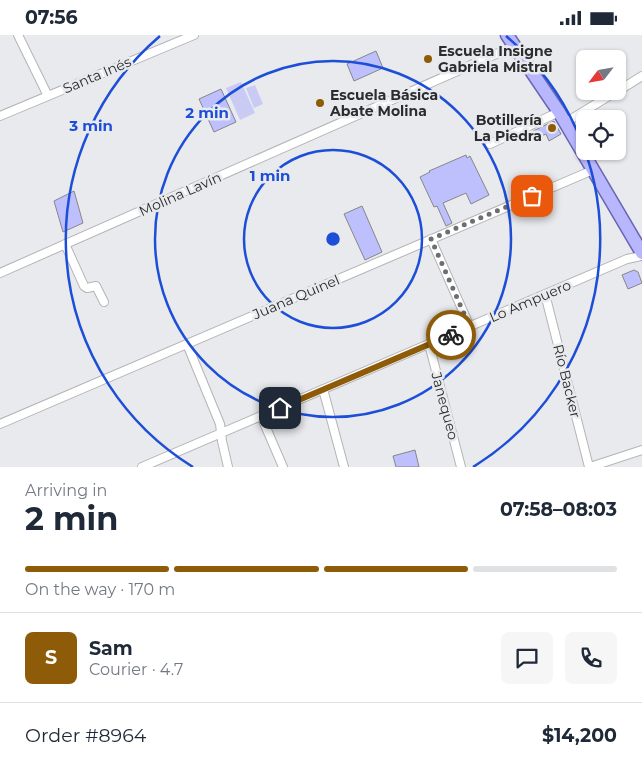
<!DOCTYPE html>
<html lang="en">
<head>
<meta charset="utf-8">
<style>
	:root { --surface:#fff; --page:#f6f6f7; --text:#1f2937; --muted:#747a83; --line:#e0e1e3; --accent:#8e5c08 }
	body { margin:0; font-family:Montserrat,sans-serif; background:var(--page); color:var(--text); height:100vh; display:flex; flex-direction:column; font-size:19px; white-space:nowrap }
	* { box-sizing:border-box; margin:0 }
	p { font-size:16px; color:var(--muted) }
	.icon { flex:none; width:28px; height:28px; fill:none; stroke:currentColor; stroke-width:2; stroke-linecap:round; stroke-linejoin:round }
	.map { position:relative; height:432px; overflow:hidden }
	.sheet { display:flex; flex-direction:column; background:var(--surface); flex:1 }
	.sheet>* { flex:none }
	.needle { width:32px; rotate:239deg }
	.tools { position:absolute; left:576px; top:15px; display:grid; gap:10px }
	.tools a { display:grid; place-items:center; width:50px; height:50px; border-radius:8px; background:var(--surface); box-shadow:0 1px 4px #0004; font-size:25px }
	.pin { position:absolute; display:grid; place-items:center; width:42px; height:42px; color:#fff; margin:-21px; border-radius:10px; box-shadow:0 2px 8px #0006 }
	.courier { position:absolute; display:grid; place-items:center; width:50px; height:50px; margin:-25px; border:4px solid #8e5c08; border-radius:50%; background:#fff; color:#222; box-shadow:0 1px 6px #0007 }
	.overview em { font-style:normal; font-weight:700 }
	.overview div { display:flex; flex-direction:column-reverse }
	.overview { display:flex; align-items:center; justify-content:space-between; height:85px; padding:0 25px }
	h1 { font-size:32px; font-weight:700; line-height:38px }
	.bar { display:grid; grid-template-columns:repeat(4,1fr); gap:8px 5px; align-content:center; height:60px; padding:0 25px }
	.bar i { height:6px; border-radius:4px; background:var(--line) }
	.bar .active { background:var(--accent) }
	.bar p { grid-column:span 4 }
	.line { display:flex; align-items:center; gap:12px; padding:0 25px; border-top:1px solid var(--line) }
	.line div { flex:1 }
	.round { display:grid; place-items:center; flex:none; width:52px; height:52px; border-radius:8px; background:var(--page) }
	.status { display:flex; justify-content:space-between; align-items:center; height:35px; padding:0 25px; background:var(--surface); direction:ltr }
	.status svg { height:14px; fill:currentColor }
	.map>svg:first-child { display:block }
	.green { fill:#c9cbf5 }
	.building { fill:#bdc0fc; stroke:#868689 }
	.lines { fill:none; stroke-linecap:round; stroke-linejoin:round }
	.minor-casing { stroke:#b4b4b8; stroke-width:10 }
	.primary-casing { stroke:#6866b4; stroke-width:15 }
	.minor { stroke:#fff; stroke-width:8 }
	.primary { stroke:#b8b6fd; stroke-width:12 }
	.done { stroke:#6e6e70; stroke-width:5; stroke-dasharray:0 9 }
	.route { stroke:#8e5c08; stroke-width:6 }
	.ring { fill:none; stroke:#1d4ed8; stroke-width:2.5 }
	.poi-dot { fill:#8e5c08; stroke:#e9eaed; stroke-width:2 }
	.labels { text-anchor:middle; stroke-width:5; stroke-linejoin:round; paint-order:stroke }
	.poi-label { font-size:14px; font-weight:bold; fill:#2b2c2d; stroke:#e9eaed; text-anchor:start }
	.street-label { font-size:14px; fill:#2b2c2d; stroke:#e9eaed }
	.centre { fill:#1d4ed8; stroke:#e9eaed; stroke-width:2.5 }
	.ring-label { font-size:15px; text-anchor:middle; font-weight:bold; fill:#1d4ed8; stroke:#e9eaed; stroke-width:5; stroke-linejoin:round; paint-order:stroke }
</style>
</head>
<body>
<div class="status"><b>07:56</b><svg viewBox="0 0 49 12"><path d="M0 12V9h3v3zM5 12V6h3v6zM10 12V3h3v9zM15 12V0h3v12zM26 1h20v11H26zM47 4h2v5h-2z"/></svg></div>
<div class="map">
<svg width="642" height="432" viewBox="0 0 642 432">
	<rect width="100%" height="100%" fill="#e9eaed"/>
	<!-- green -->
	<path class="green" d="M241 47 255 78 240 85 226 53Z
		M255 50 263 69 254 73 246 53Z"/>
	<!-- building -->
	<path class="building" d="M376 16 383 33 354 46 347 29Z
		M221 54 236 87 214 97 199 64Z
		M554 86 561 99 549 106 546 99 535 104 531 97Z
		M466 120 467 123 470 121 489 160 471 169 466 158 443 168 452 188 446 191 437 171 434 172 420 142 430 137 429 136Z
		M74 156 83 188 63 197 54 166Z
		M362 171 382 217 365 225 344 179Z
		M634 235 638 237 642 248 628 254 622 240Z
		M415 415 419 432H396L393 421Z"/>
	<g class="lines">
		<!-- minor casing -->
		<g class="minor-casing">
			<path id="minor" d="M18 0 48 61
				M618 56 642 41
				M0 81 194 0
				M565 88 617 56
				M490 109 559 77
				M431 204 470 292
				M65 209 84 251 87 253 96 251 104 267
				M0 238 514 11
				M545 259 589 432
				M187 309 220 389 222 406 228 432
				M429 309 461 432
				M323 354 344 432
				M261 381 283 432
				M0 389 593 135
				M142 432 627 224 642 221
				M590 432 642 415"/>
		</g>
		<!-- primary casing -->
		<g class="primary-casing">
			<path id="primary" d="M507 0 559 77 642 218"/>
		</g>
		<!-- minor -->
		<use href="#minor" class="minor"/>
		<!-- primary -->
		<use href="#primary" class="primary"/>
	</g>
	<g class="lines">
		<!-- done -->
		<path class="done" d="M451 300 470 292 431 204 532 161"/>
		<!-- route -->
		<path class="route" d="M280 373 451 300"/>
	</g>
	<!-- distance rings -->
	<g class="ring">
		<circle cx="333" cy="204" r="89"/>
		<circle cx="333" cy="204" r="178"/>
		<path d="M193 432A267 267 0 0 1 160 1M506 1A267 267 0 0 1 473 432"/>
	</g>
	<!-- markers -->
	<g class="poi-dot">
		<circle cx="428" cy="24" r="5"/>
		<circle cx="320" cy="68" r="5"/>
		<circle cx="552" cy="93" r="5"/>
	</g>
	<g class="labels">
		<!-- poi labels -->
		<g class="poi-label">
			<text x="438" y="21">Escuela Insigne<tspan x="438" dy="16">Gabriela Mistral</tspan></text>
			<text x="330" y="65">Escuela Básica<tspan x="330" dy="16">Abate Molina</tspan></text>
			<text x="542" y="90" text-anchor="end">Botillería<tspan x="542" dy="16">La Piedra</tspan></text>
		</g>
		<!-- street labels -->
		<g class="street-label">
			<text transform="translate(97 40) rotate(-23)" y="5">Santa Inés</text>
			<text transform="translate(180 159) rotate(-24)" y="5">Molina Lavín</text>
			<text transform="translate(296 262) rotate(-23)" y="5">Juana Quinel</text>
			<text transform="translate(530 266) rotate(-23)" y="5">Lo Ampuero</text>
			<text transform="translate(567 346) rotate(76)" y="5">Río Backer</text>
			<text transform="translate(445 371) rotate(75)" y="5">Janequeo</text>
		</g>
	</g>
	<circle cx="333" cy="204" r="8" class="centre"/>
	<g class="ring-label">
		<text x="207" y="83">2 min</text>
		<text x="91" y="96">3 min</text>
		<text x="270" y="146">1 min</text>
	</g>
</svg>
<div class="tools">
<a><svg class="needle" viewBox="-14 -14 28 28"><path d="M0-13l5 13h-10z" fill="#e53935"/><path d="M0 13l5-13h-10z" fill="#747a83"/></svg></a>
<a><svg class="icon" aria-label="locate" viewBox="0 0 24 24"><circle cx="12" cy="12" r="6"/><path d="M12 2v4M12 18v4M2 12h4M18 12h4"/></svg></a>
</div>
<div class="pin" style="left:532px;top:161px;background:#ea580c"><svg class="icon" aria-label="bag" viewBox="0 0 24 24"><path d="M5 8h14l-1 12H6zM9 8a3 3 0 0 1 6 0"/></svg></div>
<div class="pin" style="left:280px;top:373px;background:#1f2937"><svg class="icon" aria-label="home" viewBox="0 0 24 24"><path d="M3 11l9-7 9 7M6 9v11h12V9"/></svg></div>
<div class="courier" style="left:451px;top:300px"><svg class="icon" aria-label="bike" viewBox="0 0 24 24"><circle cx="6" cy="16" r="4"/><circle cx="18" cy="16" r="4"/><path d="M6 16l4-8h5l3 8M10 8l3 8H6M13 5h3"/></svg></div>
</div>
<section class="sheet">
<div class="overview"><div><h1>2 min</h1><p>Arriving in</p></div><em>07:58–08:03</em></div>
<div class="bar"><i class="active"></i><i class="active"></i><i class="active"></i><i></i><p>On the way · 170 m</p></div>
<div class="line" style="height:90px"><b class="round" style="background:var(--accent);color:#fff">S</b><div><b>Sam</b><p>Courier · 4.7</p></div><a class="round"><svg class="icon" aria-label="chat" viewBox="0 0 24 24"><path d="M4 5h16v11H9l-5 4z"/></svg></a><a class="round"><svg class="icon" aria-label="phone" viewBox="0 0 24 24"><path d="M5 4h4l2 5-3 2q2 4 5 5l2-3 5 2v4C11 20 4 13 5 4z"/></svg></a></div>
<div class="line" style="height:65px"><div>Order #8964</div><b>$14,200</b></div>
</section>
</body>
</html>
